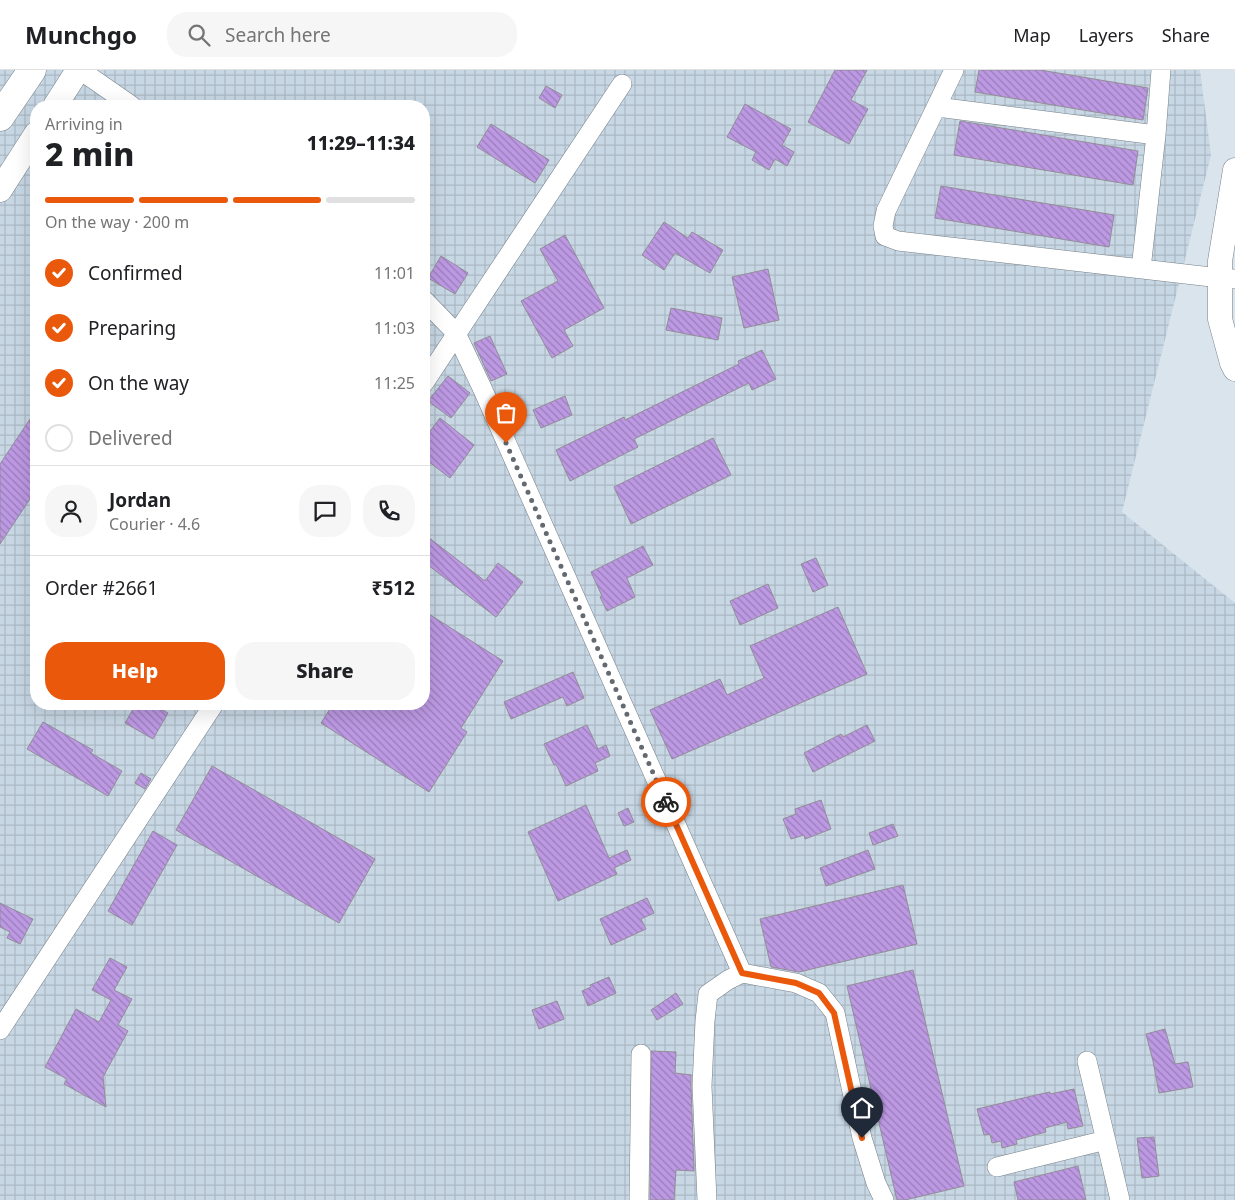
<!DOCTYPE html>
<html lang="en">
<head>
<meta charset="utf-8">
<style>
	:root { --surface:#fff; --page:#f6f6f6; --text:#202124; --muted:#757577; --line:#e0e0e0; --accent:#ea580c }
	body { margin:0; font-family:"Noto Sans",sans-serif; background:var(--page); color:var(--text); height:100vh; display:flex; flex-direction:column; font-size:19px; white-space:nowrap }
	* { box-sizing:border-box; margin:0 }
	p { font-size:16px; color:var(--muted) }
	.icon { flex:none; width:28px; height:28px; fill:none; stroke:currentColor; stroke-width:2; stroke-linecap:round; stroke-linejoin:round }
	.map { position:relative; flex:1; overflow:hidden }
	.sheet { position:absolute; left:30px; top:30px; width:400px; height:610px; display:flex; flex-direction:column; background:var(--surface); border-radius:20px; box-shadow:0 5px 20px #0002 }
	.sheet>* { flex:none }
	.pin { position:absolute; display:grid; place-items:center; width:42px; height:42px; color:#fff; margin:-51px -21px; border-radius:50% 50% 50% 0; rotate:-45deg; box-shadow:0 0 5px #0007 }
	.pin .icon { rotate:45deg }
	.courier { position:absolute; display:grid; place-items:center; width:50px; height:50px; margin:-25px; border:4px solid #ea580c; border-radius:50%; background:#fff; color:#222; box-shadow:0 1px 6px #0007 }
	.summary em { font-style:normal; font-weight:800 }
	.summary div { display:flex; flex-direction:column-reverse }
	.summary { display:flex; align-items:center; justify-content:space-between; height:85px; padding:0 15px }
	h1 { font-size:32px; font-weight:800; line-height:38px }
	.bar { display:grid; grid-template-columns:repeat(4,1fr); gap:8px 5px; align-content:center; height:60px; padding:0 15px }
	.bar i { height:6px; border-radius:4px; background:var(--line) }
	.bar .selected { background:var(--accent) }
	.bar p { grid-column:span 4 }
	.line { display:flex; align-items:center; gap:12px; padding:0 15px; border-top:1px solid var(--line) }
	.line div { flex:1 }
	.round { display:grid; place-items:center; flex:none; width:52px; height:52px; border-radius:20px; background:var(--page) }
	ol { padding:0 15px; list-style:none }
	li { display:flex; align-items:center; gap:15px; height:55px }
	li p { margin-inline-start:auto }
	li .icon { padding:5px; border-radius:50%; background:var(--accent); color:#fff; stroke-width:4 }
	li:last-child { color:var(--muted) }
	li i { width:28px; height:28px; border:2px solid var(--line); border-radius:50% }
	.cta { display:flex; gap:10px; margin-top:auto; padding:10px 15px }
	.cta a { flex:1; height:58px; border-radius:20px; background:var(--accent); color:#fff; font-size:20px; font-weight:800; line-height:58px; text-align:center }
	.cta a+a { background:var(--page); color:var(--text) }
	header { display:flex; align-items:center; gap:30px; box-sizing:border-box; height:70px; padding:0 25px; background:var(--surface); border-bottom:1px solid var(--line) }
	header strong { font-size:24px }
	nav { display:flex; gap:28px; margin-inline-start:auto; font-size:18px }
	.search { width:350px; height:45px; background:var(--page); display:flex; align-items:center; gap:12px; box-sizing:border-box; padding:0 18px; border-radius:20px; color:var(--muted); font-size:19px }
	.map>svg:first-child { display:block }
	.industrial { fill:url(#industrial-grid); fill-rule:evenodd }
	.building { fill:url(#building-back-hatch); stroke:#928d97 }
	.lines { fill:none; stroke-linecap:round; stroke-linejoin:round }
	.minor-casing { stroke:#778088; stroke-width:20 }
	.major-casing { stroke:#778088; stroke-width:25 }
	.highway-casing { stroke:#778088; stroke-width:29 }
	.minor { stroke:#fff; stroke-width:19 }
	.major { stroke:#fff; stroke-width:24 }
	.highway { stroke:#fff; stroke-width:28 }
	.done { stroke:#646a70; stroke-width:5; stroke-dasharray:0 9 }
	.route { stroke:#ea580c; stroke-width:6 }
</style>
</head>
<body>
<header>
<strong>Munchgo</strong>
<div class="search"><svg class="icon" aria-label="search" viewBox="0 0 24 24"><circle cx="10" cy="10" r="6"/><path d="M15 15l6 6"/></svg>Search here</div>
<nav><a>Map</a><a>Layers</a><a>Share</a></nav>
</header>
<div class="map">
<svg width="1235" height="1130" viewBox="0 0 1235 1130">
	<defs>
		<pattern id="industrial-grid" width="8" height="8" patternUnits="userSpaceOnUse" patternTransform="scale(1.25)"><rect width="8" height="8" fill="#c7d7e4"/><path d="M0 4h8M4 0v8" fill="none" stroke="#abb9c4"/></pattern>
		<pattern id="building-back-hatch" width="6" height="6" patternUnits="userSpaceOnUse" patternTransform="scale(1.25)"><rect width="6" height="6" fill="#bd99e4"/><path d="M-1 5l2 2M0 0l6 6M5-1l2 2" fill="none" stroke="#997db9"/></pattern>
	</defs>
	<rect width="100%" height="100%" fill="#dae4ed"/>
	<!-- industrial -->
	<path class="industrial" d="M0 0H1200L1211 85 1122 442 1235 533V1130H0ZM36 36H424V634H36Z"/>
	<!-- building -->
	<path class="building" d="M835 0H867L851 30 868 39 849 74 808 52Z
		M979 0H1040L1148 18 1143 50 975 22Z
		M546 16 562 25 555 38 539 28Z
		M745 34 791 59 782 75 794 82 787 96 775 89 769 100 752 90 756 82 727 67Z
		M960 51 1138 81 1133 115 954 85Z
		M491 54 549 90 535 113 477 77Z
		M941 116 1114 145 1109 177 935 148Z
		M664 152 688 168 692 162 723 180 710 203 675 183 664 200 642 185Z
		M565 165 604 238 564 260 573 276 552 288 521 231 558 211 540 179Z
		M441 186 468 203 455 224 428 208Z
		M768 199 779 250 744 258 732 207Z
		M671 238 722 248 718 270 666 260Z
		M490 266 507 304 491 311 474 273Z
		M762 280 776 309 752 320 749 313 634 369 638 377 570 411 556 380 624 347 625 350 739 294 738 291Z
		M448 306 470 323 451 348 428 331Z
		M565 326 572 345 541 358 533 340Z
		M36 340V420L0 474V394Z
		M440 348 474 375 450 408 424 388V369Z
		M713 368 731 405 631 454 614 417Z
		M424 464 485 511 498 493 523 512 496 547 424 492Z
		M643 476 653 495 627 508 635 527 607 541 600 527 602 526 591 502Z
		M816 488 828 515 813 522 801 494Z
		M768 514 778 538 740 555 730 531Z
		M838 537 867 604 672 689 650 640 720 609 727 625 764 608 750 576Z
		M424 541 503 591 461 658 467 662 429 722 321 653 333 634H424Z
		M573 602 584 628 567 636 563 627 511 649 504 632Z
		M136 634H151L168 643 153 669 125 653Z
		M43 652 93 680 91 683 122 701 108 726 27 679Z
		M587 655 598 679 606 675 610 686 595 693 598 701 566 716 556 694 554 695 544 674Z
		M867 655 875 671 813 702 804 683 841 664 843 667Z
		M212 696 375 789 339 853 176 760Z
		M141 703 151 709 145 719 135 713Z
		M821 730 831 759 805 769 804 765 791 769 783 749 796 744 795 739Z
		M586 735 609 788 627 780 631 790 614 798 617 804 558 831 528 762Z
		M628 738 634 752 624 756 618 743Z
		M893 754 898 766 873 775 869 763Z
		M153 761 177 775 132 855 108 841Z
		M868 780 875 799 826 816 820 798Z
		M903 815 917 874 799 902 771 897 760 849Z
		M647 828 654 843 641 849 646 859 611 875 600 849Z
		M0 833 33 849 20 874 7 868 10 862 0 857Z
		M110 888 127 897 114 920 132 929 118 955 128 961 103 1007 106 1037 64 1014 67 1009 45 997 76 939 99 952 111 930 92 920Z
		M913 900 964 1116 905 1130H897L847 916Z
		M609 907 616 923 588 936 582 921 591 917 590 915Z
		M676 923 683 934 657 950 651 940Z
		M557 931 564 949 539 959 532 940Z
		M1165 959 1175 994 1188 992 1193 1017 1159 1023 1153 991 1146 964Z
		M651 981 676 982 675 1003 691 1005V1016L694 1101 676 1100 674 1130H650Z
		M1074 1019 1083 1056 1068 1059 1067 1052 1045 1058 1046 1062 1016 1070 1017 1074 1002 1078 1001 1071 992 1073 990 1064 984 1065 977 1039 1036 1025 1050 1022V1024Z
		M1154 1067 1159 1106 1142 1108 1137 1068Z
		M1078 1096 1086 1130H1018L1014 1112Z"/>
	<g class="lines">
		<!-- minor casing -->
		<g class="minor-casing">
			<path id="minor" d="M80 0 132 36
				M954 0 886 141 883 156 885 166 898 171 1220 208 1235 209
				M937 37 1156 65
				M1141 199 1156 65 1161 0
				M424 230 456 263 483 320 742 903
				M424 313 622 14
				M0 960 214 634
				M1087 991 1120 1130
				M997 1097 1106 1070
				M639 1130 641 984
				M707 1130 702 1016 705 951 708 924 728 910 742 903 796 913 819 923 835 943 862 1068 876 1113 884 1130"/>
		</g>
		<!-- major casing -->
		<g class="major-casing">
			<path id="major" d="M55 36 78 0
				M1235 100 1220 191V249L1232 293 1235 299
				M0 120 36 64"/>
		</g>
		<!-- highway casing -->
		<g class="highway-casing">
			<path id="highway" d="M0 47 32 0"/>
		</g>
		<!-- minor -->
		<use href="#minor" class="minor"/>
		<!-- major -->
		<use href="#major" class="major"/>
		<!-- highway -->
		<use href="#highway" class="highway"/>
	</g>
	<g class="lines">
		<!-- done -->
		<path class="done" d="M506 373 666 732"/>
		<!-- route -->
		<path class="route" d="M666 732 742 903 796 913 819 923 834 943 862 1068"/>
	</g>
</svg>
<div class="pin" style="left:506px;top:373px;background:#ea580c"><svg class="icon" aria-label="bag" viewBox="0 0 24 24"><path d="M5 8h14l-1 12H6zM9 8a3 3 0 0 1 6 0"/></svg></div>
<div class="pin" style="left:862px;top:1068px;background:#1f2937"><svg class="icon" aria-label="home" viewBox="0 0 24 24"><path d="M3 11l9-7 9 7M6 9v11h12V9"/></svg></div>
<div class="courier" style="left:666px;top:732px"><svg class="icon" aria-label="bike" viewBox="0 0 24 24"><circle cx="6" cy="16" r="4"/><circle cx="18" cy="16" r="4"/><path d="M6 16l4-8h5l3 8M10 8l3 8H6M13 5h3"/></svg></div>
<section class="sheet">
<div class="summary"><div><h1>2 min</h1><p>Arriving in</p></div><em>11:29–11:34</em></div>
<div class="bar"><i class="selected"></i><i class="selected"></i><i class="selected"></i><i></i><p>On the way · 200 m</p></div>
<ol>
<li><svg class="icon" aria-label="check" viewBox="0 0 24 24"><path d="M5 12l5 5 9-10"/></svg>Confirmed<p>11:01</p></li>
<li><svg class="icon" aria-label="check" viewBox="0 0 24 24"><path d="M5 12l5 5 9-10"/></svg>Preparing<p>11:03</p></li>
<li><svg class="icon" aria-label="check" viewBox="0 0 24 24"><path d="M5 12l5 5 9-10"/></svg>On the way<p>11:25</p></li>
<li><i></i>Delivered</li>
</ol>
<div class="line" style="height:90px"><a class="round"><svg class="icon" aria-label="person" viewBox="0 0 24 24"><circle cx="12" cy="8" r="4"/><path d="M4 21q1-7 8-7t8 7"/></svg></a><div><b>Jordan</b><p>Courier · 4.6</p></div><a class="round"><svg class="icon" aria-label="chat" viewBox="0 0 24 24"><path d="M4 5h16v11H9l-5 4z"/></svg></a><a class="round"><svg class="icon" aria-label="phone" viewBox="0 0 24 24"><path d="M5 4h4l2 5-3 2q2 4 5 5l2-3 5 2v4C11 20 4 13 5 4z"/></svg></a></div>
<div class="line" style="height:65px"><div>Order #2661</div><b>₹512</b></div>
<div class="cta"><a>Help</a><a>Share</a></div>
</section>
</div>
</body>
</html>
